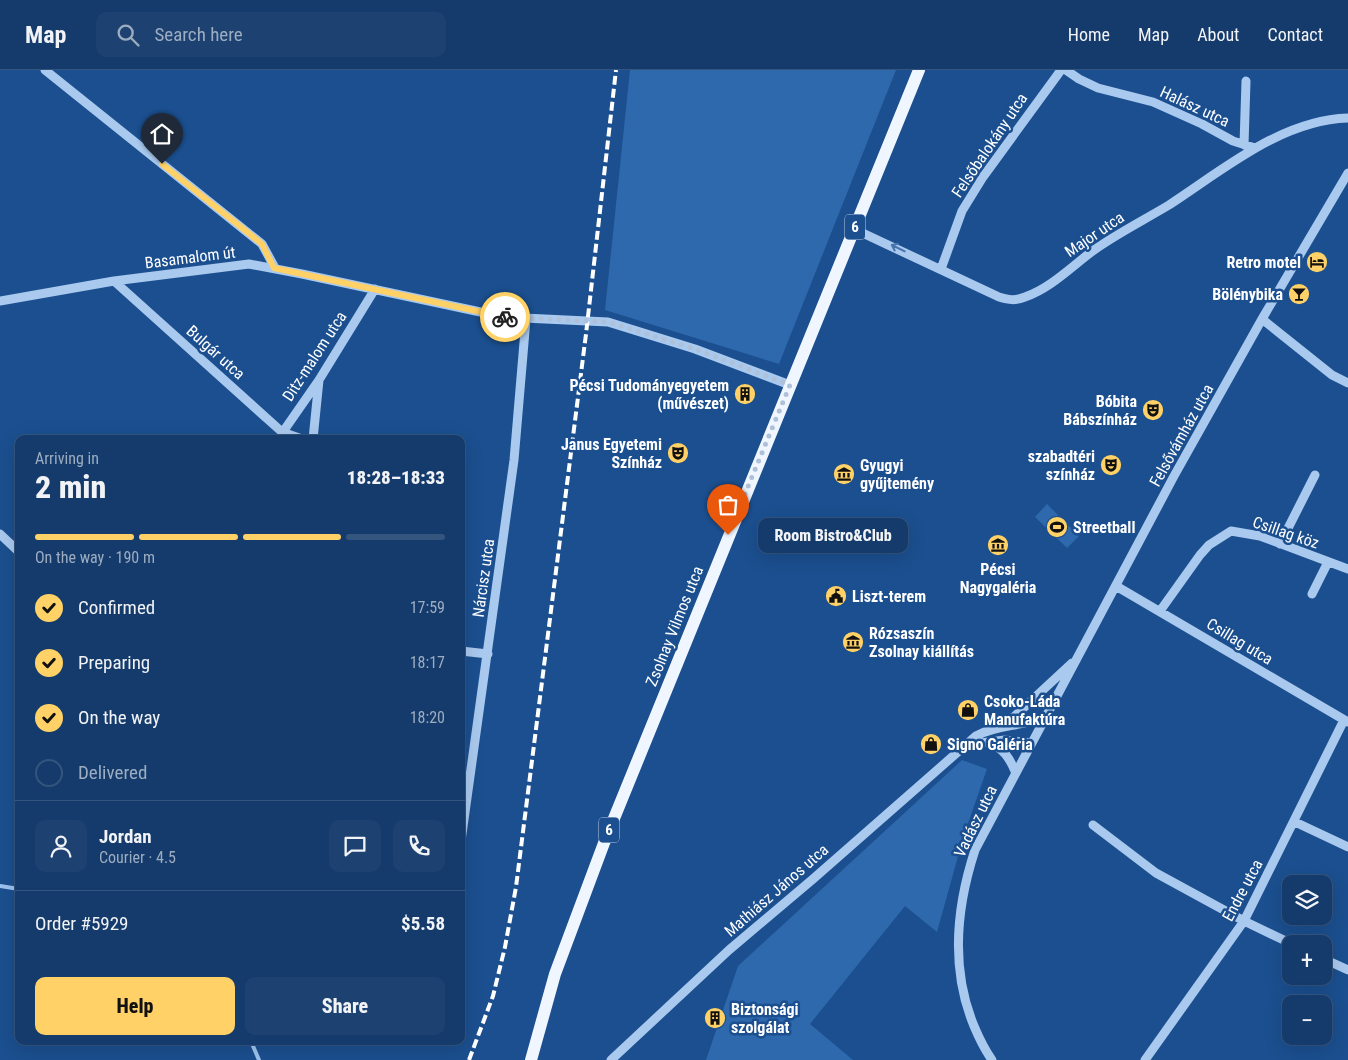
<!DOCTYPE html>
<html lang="en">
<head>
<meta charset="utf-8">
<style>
	:root { --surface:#143b6b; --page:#1d4271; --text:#f1f3f6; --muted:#9dadc1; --line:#33557e; --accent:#ffd166 }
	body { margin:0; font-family:"Roboto Condensed",sans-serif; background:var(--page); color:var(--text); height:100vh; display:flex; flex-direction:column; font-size:19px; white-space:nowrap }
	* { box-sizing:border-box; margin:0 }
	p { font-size:16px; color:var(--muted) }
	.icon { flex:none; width:28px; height:28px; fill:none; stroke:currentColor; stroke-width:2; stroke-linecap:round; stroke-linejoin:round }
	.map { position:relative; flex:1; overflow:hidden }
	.sheet { position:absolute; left:15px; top:365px; width:450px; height:610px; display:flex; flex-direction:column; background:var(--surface); border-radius:10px; box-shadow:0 5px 20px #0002,0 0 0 1px var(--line) }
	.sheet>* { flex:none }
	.controls { position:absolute; left:1282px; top:805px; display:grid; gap:10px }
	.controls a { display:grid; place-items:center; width:50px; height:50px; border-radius:10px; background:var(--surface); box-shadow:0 5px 20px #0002,0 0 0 1px var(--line); font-size:25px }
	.pin { position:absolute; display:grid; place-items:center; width:42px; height:42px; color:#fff; margin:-51px -21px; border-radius:50% 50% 50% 0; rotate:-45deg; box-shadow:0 0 5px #0007 }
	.pin .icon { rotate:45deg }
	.courier { position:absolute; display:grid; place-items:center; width:50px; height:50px; margin:-25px; border:4px solid #ffd166; border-radius:50%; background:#fff; color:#222; box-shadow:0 1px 6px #0007 }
	.bubble { position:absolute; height:35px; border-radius:10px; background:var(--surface); box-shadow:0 5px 20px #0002,0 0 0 1px var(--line); font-size:16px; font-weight:800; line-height:35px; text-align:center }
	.summary em { font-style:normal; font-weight:800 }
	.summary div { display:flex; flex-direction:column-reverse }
	.summary { display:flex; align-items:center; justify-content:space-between; height:85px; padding:0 20px }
	h1 { font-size:32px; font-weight:800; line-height:38px }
	.bar { display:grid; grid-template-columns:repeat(4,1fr); gap:8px 5px; align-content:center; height:60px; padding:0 20px }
	.bar i { height:6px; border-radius:4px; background:var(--line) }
	.bar .active { background:var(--accent) }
	.bar p { grid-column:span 4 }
	.line { display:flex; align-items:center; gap:12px; padding:0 20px; border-top:1px solid var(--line) }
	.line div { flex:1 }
	.round { display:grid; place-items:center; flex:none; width:52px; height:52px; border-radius:10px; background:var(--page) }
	ol { padding:0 20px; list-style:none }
	li { display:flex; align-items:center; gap:15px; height:55px }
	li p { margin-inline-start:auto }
	li .icon { padding:5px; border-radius:50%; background:var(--accent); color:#111; stroke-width:4 }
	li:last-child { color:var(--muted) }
	li i { width:28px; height:28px; border:2px solid var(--line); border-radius:50% }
	.cta { display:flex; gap:10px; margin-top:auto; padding:10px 20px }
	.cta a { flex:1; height:58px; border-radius:10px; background:var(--accent); color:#111; font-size:20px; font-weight:800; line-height:58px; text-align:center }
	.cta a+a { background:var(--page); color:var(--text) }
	header { display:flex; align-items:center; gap:30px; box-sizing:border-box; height:70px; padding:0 25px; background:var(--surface); border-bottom:1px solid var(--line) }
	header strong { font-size:24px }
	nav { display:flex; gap:28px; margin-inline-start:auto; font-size:18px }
	.search { width:350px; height:45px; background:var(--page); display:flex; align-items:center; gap:12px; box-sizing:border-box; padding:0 18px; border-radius:10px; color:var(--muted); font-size:19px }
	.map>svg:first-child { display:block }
	.green { fill:#2e69ad }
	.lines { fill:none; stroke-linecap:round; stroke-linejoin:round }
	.stream { stroke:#9cc4f0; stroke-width:4 }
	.minor { stroke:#a9c9ee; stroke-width:9 }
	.major { stroke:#f0f6ff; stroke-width:12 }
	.rail { stroke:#fff; stroke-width:4; stroke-dasharray:9 4; stroke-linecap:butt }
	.oneway { stroke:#4674ac }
	.done { stroke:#afc1d8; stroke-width:5; stroke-dasharray:0 9 }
	.route { stroke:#ffd166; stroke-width:6 }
	.labels { text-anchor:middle; stroke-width:5; stroke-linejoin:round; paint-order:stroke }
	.shield { fill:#1b4f8f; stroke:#bbcadd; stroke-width:1 }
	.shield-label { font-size:15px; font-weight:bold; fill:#fff }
	.street-label { font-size:16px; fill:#fff; stroke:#1b4f8f }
	.poi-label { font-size:16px; font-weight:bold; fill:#fff; stroke:#1b4f8f; text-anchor:start }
</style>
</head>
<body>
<header>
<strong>Map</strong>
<div class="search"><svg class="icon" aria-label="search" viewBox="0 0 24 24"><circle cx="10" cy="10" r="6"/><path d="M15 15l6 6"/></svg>Search here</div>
<nav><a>Home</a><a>Map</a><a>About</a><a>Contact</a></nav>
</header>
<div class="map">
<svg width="1348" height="990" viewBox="0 0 1348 990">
	<rect width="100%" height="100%" fill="#1b4f8f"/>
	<!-- green -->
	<path class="green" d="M630 0H896L779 294 605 240Z
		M1047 434 1079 466 1067 478 1035 447Z
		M962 690 987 699 964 765 937 862 905 836 810 954 853 990H706L738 896Z"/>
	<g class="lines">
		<!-- stream -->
		<path class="stream" d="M0 816 19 819
			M253 971V976L259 990"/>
		<!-- minor -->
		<path class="minor" d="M45 0 262 174 275 198
			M1066 0 1079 9 1098 18 1153 32 1202 54 1233 71 1255 78
			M1244 75 1246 11
			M854 159 999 227C1009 230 1015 231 1025 227 1051 218 1072 196 1094 180 1118 163 1144 150 1169 135 1223 100 1281 50 1348 48
			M941 199 962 141 983 107 1061 0
			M114 211 282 362 302 369
			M0 231 114 211 249 194 302 204 504 247 608 252 695 279 790 315
			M1262 249 1332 305 1348 313
			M278 369 319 310 375 219
			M313 369 319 310
			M0 464 19 482
			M1280 474 1315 405
			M1116 516 1348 652
			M1312 524 1328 492
			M1160 541 1200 485 1209 475 1231 461 1260 466 1348 499
			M461 581 488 584
			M1003 657 1072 593
			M990 672C1004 680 1009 687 1015 701
			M965 675 1005 670 1032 673
			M1295 752 1348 777
			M1093 755 1156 803 1244 851 1292 874
			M461 771 514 390 526 249
			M1324 889 1348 900
			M611 990 729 880 813 809 976 666C998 654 1024 657 1046 646
			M992 990C985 980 979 968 974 956 950 898 956 838 975 780L1174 406 1262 249 1348 103
			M1145 990 1244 851 1344 650"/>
		<!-- major -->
		<path class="major" d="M531 990 555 904 604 773 919 0"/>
		<!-- rail -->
		<path class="rail" d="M469 990 493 926 505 877 516 817 586 264 616 0"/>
	</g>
	<!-- one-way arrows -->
	<defs><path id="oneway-shaft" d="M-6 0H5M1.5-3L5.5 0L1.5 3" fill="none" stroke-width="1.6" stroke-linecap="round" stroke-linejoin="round" transform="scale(1.25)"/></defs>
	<use class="oneway" href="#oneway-shaft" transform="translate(898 178) rotate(-154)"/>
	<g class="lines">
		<!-- done -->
		<path class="done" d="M505 247 608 252 695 279 790 315 728 465"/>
		<!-- route -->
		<path class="route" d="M162 94 262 174 274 198 505 247"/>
	</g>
	<!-- icons -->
	<defs>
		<g id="hotel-disc" transform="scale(1.125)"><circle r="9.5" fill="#ffd166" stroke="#1b4f8f"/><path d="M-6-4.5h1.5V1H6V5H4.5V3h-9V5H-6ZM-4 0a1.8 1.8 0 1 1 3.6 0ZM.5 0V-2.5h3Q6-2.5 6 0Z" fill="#111"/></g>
		<g id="bar-disc" transform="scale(1.125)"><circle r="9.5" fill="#ffd166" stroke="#1b4f8f"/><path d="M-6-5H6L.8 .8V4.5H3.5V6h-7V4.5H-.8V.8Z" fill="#111"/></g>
		<g id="building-disc" transform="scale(1.125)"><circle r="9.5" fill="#ffd166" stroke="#1b4f8f"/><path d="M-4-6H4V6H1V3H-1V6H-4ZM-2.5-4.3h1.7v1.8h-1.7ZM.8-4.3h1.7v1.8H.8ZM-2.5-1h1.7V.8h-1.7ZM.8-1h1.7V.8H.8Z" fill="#111"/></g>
		<g id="theatre-disc" transform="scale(1.125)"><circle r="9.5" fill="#ffd166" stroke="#1b4f8f"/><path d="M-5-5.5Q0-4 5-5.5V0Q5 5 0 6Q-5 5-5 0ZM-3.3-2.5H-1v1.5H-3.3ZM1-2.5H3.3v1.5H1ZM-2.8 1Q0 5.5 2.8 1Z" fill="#111"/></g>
		<g id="museum-disc" transform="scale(1.125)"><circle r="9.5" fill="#ffd166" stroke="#1b4f8f"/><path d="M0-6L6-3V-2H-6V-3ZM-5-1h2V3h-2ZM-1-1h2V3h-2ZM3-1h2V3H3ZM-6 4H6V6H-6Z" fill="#111"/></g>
		<g id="stadium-disc" transform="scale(1.125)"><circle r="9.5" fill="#ffd166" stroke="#1b4f8f"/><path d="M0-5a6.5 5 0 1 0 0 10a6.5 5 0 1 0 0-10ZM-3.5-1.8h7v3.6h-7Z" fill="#111"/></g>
		<g id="civic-disc" transform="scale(1.125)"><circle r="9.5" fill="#ffd166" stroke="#1b4f8f"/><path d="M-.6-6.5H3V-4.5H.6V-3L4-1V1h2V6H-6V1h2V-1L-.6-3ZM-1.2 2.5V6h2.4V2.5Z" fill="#111"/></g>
		<g id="shop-disc" transform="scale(1.125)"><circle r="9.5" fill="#ffd166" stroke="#1b4f8f"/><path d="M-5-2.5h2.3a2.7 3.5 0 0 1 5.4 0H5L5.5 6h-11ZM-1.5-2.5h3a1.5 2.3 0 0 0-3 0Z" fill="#111"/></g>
	</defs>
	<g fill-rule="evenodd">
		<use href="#hotel-disc" x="1317" y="192"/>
		<use href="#bar-disc" x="1299" y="224"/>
		<use href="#building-disc" x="745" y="324"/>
		<use href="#theatre-disc" x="1153" y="340"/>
		<use href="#theatre-disc" x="678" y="383"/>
		<use href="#theatre-disc" x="1111" y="395"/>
		<use href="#museum-disc" x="844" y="404"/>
		<use href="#stadium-disc" x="1057" y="457"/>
		<use href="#museum-disc" x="998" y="475"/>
		<use href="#civic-disc" x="836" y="526"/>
		<use href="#museum-disc" x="853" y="572"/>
		<use href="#shop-disc" x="968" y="640"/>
		<use href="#shop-disc" x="931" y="674"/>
		<use href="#building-disc" x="715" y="948"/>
	</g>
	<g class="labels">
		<!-- shield labels -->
		<g class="shield">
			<rect x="845" y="144.5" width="20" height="25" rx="4"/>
			<rect x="599" y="747.5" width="20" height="25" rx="4"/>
		</g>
		<g class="shield-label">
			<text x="855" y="162">6</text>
			<text x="609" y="765">6</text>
		</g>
		<!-- street labels -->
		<g class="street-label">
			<text transform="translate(1195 36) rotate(25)" y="6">Halász utca</text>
			<text transform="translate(989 75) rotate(-56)" y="6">Felsőbalokány utca</text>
			<text transform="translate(1094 164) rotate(-34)" y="6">Major utca</text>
			<text transform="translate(190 187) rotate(-7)" y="6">Basamalom út</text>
			<text transform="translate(216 282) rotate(42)" y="6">Bulgár utca</text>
			<text transform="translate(314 286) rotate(-57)" y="6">Ditz-malom utca</text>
			<text transform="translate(1181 365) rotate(-61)" y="6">Felsővámház utca</text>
			<text transform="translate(1286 462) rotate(19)" y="6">Csillag köz</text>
			<text transform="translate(483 508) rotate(-82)" y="6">Nárcisz utca</text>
			<text transform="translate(674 556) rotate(-68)" y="6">Zsolnay Vilmos utca</text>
			<text transform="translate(1240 571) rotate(31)" y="6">Csillag utca</text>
			<text transform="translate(975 751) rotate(-64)" y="6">Vadász utca</text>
			<text transform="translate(776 820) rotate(-41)" y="6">Mathiász János utca</text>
			<text transform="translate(1242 820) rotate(-62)" y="6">Endre utca</text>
		</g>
		<!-- poi labels -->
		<g class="poi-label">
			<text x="1301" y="198" text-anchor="end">Retro motel</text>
			<text x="1283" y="230" text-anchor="end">Bölénybika</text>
			<text x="729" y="321" text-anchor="end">Pécsi Tudományegyetem<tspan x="729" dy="18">(művészet)</tspan></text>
			<text x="1137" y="337" text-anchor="end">Bóbita<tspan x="1137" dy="18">Bábszínház</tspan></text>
			<text x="662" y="380" text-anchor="end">Janus Egyetemi<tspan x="662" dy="18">Színház</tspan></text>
			<text x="1095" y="392" text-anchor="end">szabadtéri<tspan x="1095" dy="18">színház</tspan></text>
			<text x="860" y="401">Gyugyi<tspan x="860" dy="18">gyűjtemény</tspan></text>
			<text x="1073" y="463">Streetball</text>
			<text x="998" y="505" text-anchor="middle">Pécsi<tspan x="998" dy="18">Nagygaléria</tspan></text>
			<text x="852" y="532">Liszt-terem</text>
			<text x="869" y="569">Rózsaszín<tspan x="869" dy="18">Zsolnay kiállítás</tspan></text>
			<text x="984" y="637">Csoko-Láda<tspan x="984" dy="18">Manufaktúra</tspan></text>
			<text x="947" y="680">Signo Galéria</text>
			<text x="731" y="945">Biztonsági<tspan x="731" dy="18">szolgálat</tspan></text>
		</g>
	</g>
</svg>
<div class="controls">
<a><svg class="icon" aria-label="layers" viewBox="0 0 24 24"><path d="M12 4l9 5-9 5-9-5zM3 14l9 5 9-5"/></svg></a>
<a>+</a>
<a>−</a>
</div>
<div class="pin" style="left:728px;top:465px;background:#ea580c"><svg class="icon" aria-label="bag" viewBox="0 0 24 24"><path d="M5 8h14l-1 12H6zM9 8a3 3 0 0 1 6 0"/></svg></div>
<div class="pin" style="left:162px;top:94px;background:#1f2937"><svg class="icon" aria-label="home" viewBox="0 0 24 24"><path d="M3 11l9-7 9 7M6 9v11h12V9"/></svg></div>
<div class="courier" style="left:505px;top:247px"><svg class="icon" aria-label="bike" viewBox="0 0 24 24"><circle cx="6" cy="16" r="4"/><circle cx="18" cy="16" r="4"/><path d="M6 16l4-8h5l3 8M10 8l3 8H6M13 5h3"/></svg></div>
<div class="bubble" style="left:758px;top:448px;width:150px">Room Bistro&amp;Club</div>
<section class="sheet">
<div class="summary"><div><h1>2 min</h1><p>Arriving in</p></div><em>18:28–18:33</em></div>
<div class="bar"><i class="active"></i><i class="active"></i><i class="active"></i><i></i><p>On the way · 190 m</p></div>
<ol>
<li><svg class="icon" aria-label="check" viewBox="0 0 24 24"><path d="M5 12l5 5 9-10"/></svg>Confirmed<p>17:59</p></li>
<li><svg class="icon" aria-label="check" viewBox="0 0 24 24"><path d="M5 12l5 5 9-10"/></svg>Preparing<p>18:17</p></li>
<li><svg class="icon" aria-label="check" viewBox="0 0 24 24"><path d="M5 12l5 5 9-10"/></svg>On the way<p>18:20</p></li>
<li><i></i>Delivered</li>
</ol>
<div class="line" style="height:90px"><a class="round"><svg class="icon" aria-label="person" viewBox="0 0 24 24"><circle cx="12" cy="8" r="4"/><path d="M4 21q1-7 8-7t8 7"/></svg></a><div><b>Jordan</b><p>Courier · 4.5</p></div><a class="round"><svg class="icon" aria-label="chat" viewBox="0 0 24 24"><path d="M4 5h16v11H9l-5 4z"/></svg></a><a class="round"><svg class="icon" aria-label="phone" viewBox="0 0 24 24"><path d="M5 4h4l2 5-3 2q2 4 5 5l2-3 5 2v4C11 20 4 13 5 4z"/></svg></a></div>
<div class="line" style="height:65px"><div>Order #5929</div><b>$5.58</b></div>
<div class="cta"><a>Help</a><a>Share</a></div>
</section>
</div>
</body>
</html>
